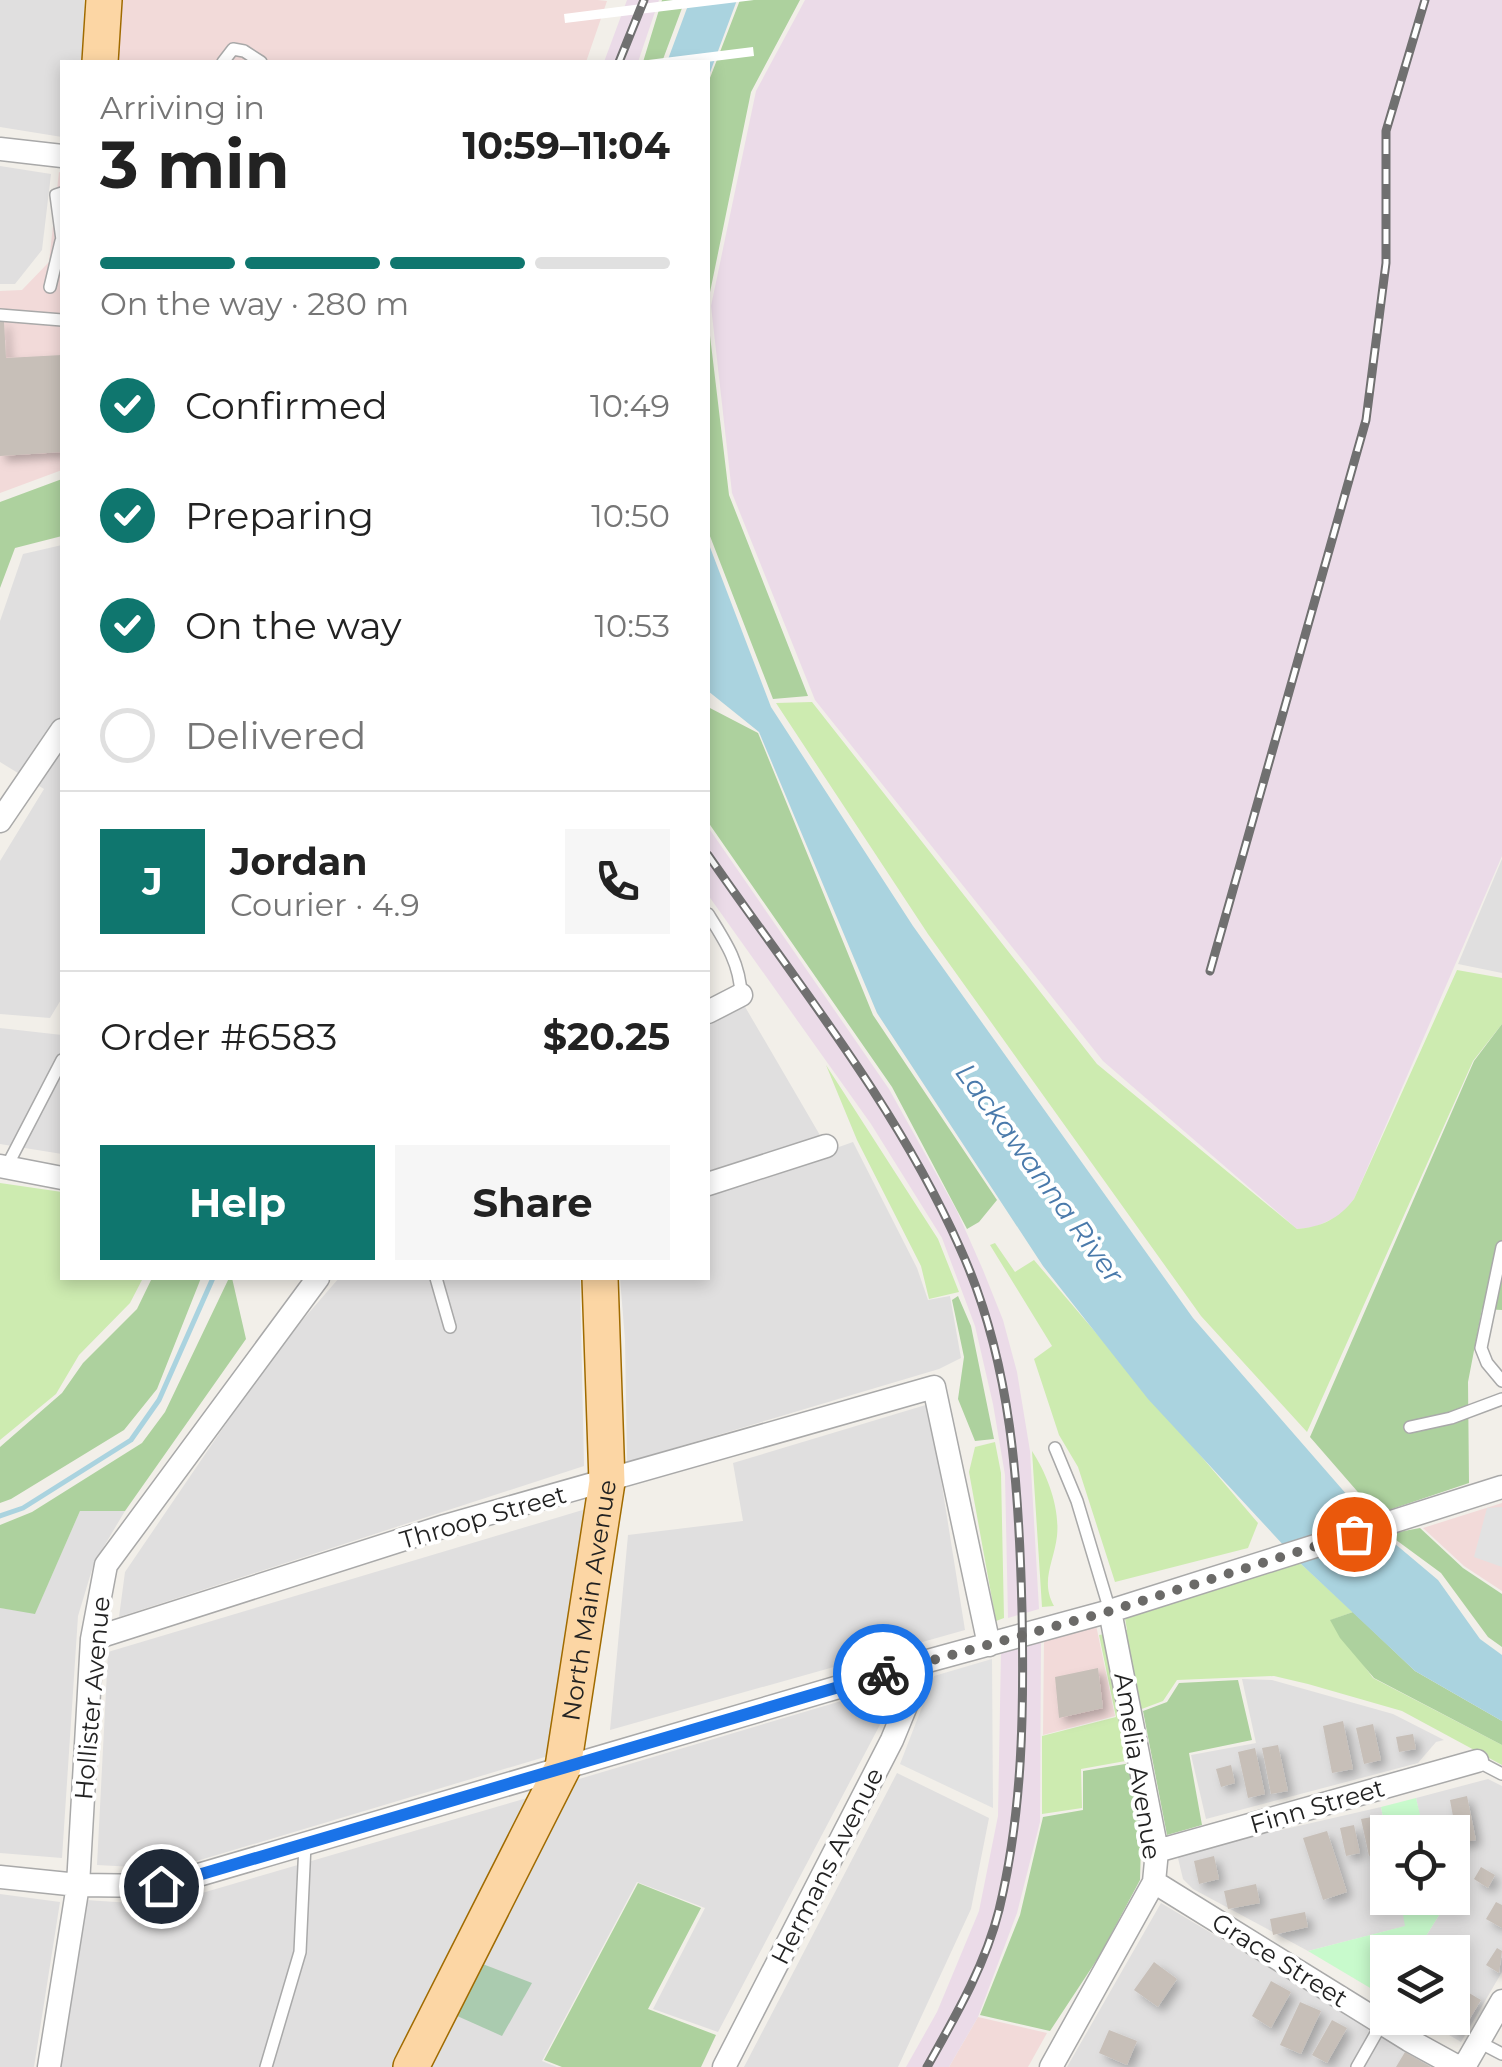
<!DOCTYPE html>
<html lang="en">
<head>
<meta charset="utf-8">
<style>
	:root { --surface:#fff; --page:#f6f6f6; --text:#222; --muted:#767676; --line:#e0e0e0; --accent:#0f766e }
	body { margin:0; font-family:Montserrat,sans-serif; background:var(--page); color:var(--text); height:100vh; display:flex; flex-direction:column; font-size:38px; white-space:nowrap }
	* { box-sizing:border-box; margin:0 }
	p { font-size:32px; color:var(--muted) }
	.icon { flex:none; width:55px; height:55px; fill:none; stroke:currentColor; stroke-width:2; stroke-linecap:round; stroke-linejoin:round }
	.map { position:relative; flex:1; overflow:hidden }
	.drawer { position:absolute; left:60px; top:60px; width:650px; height:1220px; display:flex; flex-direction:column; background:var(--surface); border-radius:0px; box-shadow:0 5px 15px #0003 }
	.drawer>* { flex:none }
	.buttons { position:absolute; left:1370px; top:1815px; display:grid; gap:20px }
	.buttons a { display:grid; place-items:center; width:100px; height:100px; border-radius:0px; background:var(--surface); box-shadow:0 5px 15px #0003; font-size:50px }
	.pin { position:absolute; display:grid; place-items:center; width:85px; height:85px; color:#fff; margin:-42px; border:5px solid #fff; border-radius:50%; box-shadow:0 2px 10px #0007 }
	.courier { position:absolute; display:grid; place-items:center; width:100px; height:100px; margin:-50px; border:8px solid #1a73e8; border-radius:50%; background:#fff; color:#222; box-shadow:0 2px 12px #0007 }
	.overview em { font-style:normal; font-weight:700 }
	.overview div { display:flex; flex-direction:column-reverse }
	.overview { display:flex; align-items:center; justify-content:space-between; height:170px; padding:0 40px }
	h1 { font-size:65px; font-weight:700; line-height:75px }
	.bar { display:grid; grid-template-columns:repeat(4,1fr); gap:15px 10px; align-content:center; height:120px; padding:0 40px }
	.bar i { height:12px; border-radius:8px; background:var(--line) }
	.bar .active { background:var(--accent) }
	.bar p { grid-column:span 4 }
	.line { display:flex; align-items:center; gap:25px; padding:0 40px; border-top:2px solid var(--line) }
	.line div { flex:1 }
	.round { display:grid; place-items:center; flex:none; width:105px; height:105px; border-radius:0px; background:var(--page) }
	ol { padding:0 40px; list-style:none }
	li { display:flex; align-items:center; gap:30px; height:110px }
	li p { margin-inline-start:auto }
	li .icon { padding:10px; border-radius:50%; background:var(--accent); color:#fff; stroke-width:4 }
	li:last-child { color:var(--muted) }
	li i { width:55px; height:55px; border:5px solid var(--line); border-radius:50% }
	.action { display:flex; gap:20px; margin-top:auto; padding:20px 40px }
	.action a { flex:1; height:115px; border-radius:0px; background:var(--accent); color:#fff; font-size:40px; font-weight:700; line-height:115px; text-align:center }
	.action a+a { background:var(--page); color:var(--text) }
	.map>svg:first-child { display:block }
	.residential { fill:#e0dfdf }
	.commercial { fill:#f2dad9 }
	.industrial { fill:#ebdbe8 }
	.grass { fill:#cdebb0 }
	.forest { fill:#add19e }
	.cemetery { fill:#aacbaf }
	.park { fill:#c8facc }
	.parking { fill:#e2e2e2 }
	.water { fill:#aad3df }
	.pier { fill:#fff }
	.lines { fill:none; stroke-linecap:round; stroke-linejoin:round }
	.stream { stroke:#aad3df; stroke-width:5 }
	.building { fill:#c7bfb8; filter:url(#shadow) }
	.lane-casing { stroke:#a9a9a9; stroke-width:14 }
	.street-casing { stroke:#a9a9a9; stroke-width:25 }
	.primary-casing { stroke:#a06b00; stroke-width:38 }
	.lane { stroke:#fff; stroke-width:11 }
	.street { stroke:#fff; stroke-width:22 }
	.primary { stroke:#fcd6a4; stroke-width:35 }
	.rail-casing { stroke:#707070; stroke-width:9 }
	.rail { stroke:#fff; stroke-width:5; stroke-dasharray:15; stroke-linecap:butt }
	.done { stroke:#6b6a68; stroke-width:10; stroke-dasharray:0 18 }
	.route { stroke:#1a73e8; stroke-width:12 }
	.labels { text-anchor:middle; stroke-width:8; stroke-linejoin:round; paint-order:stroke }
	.street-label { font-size:25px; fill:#222; stroke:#fff }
	.water-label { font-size:28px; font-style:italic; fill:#4a7aab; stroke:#fff }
</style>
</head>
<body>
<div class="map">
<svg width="1502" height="2067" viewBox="0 0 1502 2067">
	<defs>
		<filter id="shadow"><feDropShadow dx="5.5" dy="5.5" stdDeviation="5" flood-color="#0004"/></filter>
	</defs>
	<rect width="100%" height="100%" fill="#f2efe9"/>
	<!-- residential -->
	<path class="residential" d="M0 0H84L83 62H62V137L0 127Z
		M0 166 51 174 42 250 15 284H0Z
		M62 545V998L50 1018 0 1014V861L44 789 0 762V621L23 554Z
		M1502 859V973L1458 964Z
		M744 1005 821 1137 708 1171V1025Z
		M0 1028 62 1035V1154L0 1144Z
		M853 1142 917 1268 928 1300 950 1296 961 1358 939 1369 627 1462 625 1340 620 1278H708V1193Z
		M339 1278H580L584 1466 119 1617 125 1572 274 1353Z
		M929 1404 965 1630 610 1730 628 1535 743 1521 733 1463Z
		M586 1509 548 1756 170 1869 97 1865 108 1652Z
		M80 1511H125L94 1563 78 1616 62 1858 0 1853V1608L35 1613Z
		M1242 1679 1272 1680 1393 1714 1444 1740 1436 1742 1418 1763 1206 1819 1191 1755 1256 1743Z
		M902 1683 718 2032 653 2009 705 1908 637 1882 542 2061 557 2067H429L569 1782Z
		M897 1773 989 1818 971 1909 898 2067H744Z
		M1488 1779 1502 1786V1972L1461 2042 1420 2018H1452V1952H1416L1441 1912 1438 1898H1452V1832H1423L1416 1798Z
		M534 1796 394 2067H59L86 1900 161 1905Z
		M1381 1807 1387 1839 1388 1898H1400L1406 1926 1308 1951 1193 1889 1183 1879 1177 1854Z
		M0 1894 60 1902 34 2067H0Z
		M1161 1903 1370 2028 1440 2067H1067Z"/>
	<!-- commercial -->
	<path class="commercial" d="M122 0H598L607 1 586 62H117L112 48Z
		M59 172 62 173V470L0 493V291L22 290 49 262Z
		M1502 1503V1591L1464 1566 1423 1528Z
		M1096 1625 1115 1716 1043 1735 1044 1640Z
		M978 2017 1047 2033 1028 2067H949Z"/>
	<!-- industrial -->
	<path class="industrial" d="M627 0H659L638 62H604Z
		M805 0H1502V856L1354 1199 1343 1214 1315 1227 1297 1229 1103 1061 815 700 732 493 711 306 756 91Z
		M708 827 889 1089 957 1211 983 1270 1003 1320 1017 1372 1030 1451 1039 1609 1008 1618 1005 1475 993 1404 975 1326 942 1238 871 1124 708 895Z
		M1041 1641 1040 1822 1017 1913 978 2017 949 2067H906L937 2012 979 1911 998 1816 1001 1651Z"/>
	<!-- grass -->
	<path class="grass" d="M812 702 1097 1064 1297 1229C1321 1227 1339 1219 1354 1199L1457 970 1502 978V1024L1473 1061 1307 1432 1201 1316 928 934 776 703Z
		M826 1065 938 1239 959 1292 929 1299 921 1266 857 1140Z
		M0 1183 62 1192V1278H143L130 1303 79 1355 56 1394 0 1440Z
		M995 1243 1015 1272 1034 1260 1258 1523 1248 1548 1115 1582 1078 1467 1059 1435 1034 1359 1052 1346 990 1245Z
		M995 1442 1001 1473 1004 1618 996 1621 969 1472 975 1447Z
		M1032 1451C1047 1474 1060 1507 1057 1536 1054 1562 1040 1581 1054 1606L1042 1607Z
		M1300 1563 1353 1612 1331 1620 1373 1678 1502 1745V1765L1402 1711 1308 1684 1274 1676 1177 1680 1163 1701 1123 1716 1131 1760 1081 1769 1082 1808 1042 1814V1736L1116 1717 1099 1635 1127 1630 1125 1618Z"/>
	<!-- forest -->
	<path class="forest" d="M662 0H685L662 62H643Z
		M740 0H800L751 92 708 302V83Z
		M708 319 729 495 808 696 773 699 708 531Z
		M62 479V536L15 548 0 588V502Z
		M708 707 758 733 873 1015 997 1200 979 1222 967 1229 892 1087 708 822Z
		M1502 1024V1310L1482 1309 1468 1382 1469 1483 1377 1514 1310 1437 1474 1061Z
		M152 1278H201L157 1389 124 1430 11 1499 0 1503V1447L62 1393 83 1363 137 1309Z
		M229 1278H232L246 1339 125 1511H80L35 1614 0 1608V1525L32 1512 142 1443 165 1412Z
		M958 1296 971 1326 994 1439 975 1441 958 1399 964 1357 952 1300Z
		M1420 1528 1463 1568 1502 1594V1647L1488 1637 1441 1573 1388 1534Z
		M1353 1612 1415 1671 1502 1721V1745L1374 1678 1340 1638 1330 1620Z
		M1238 1680 1252 1740 1189 1753 1202 1825 1167 1835 1143 1711 1167 1702 1179 1683Z
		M1131 1763 1141 1842 1140 1880 1100 1955 1050 2031 980 2015 1020 1915 1043 1817 1083 1810V1771Z
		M638 1883 701 1908 648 2009 716 2035 701 2067H562L544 2060Z"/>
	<!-- cemetery -->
	<path class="cemetery" d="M480 1963 532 1983 502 2036 455 2015Z"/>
	<!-- park -->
	<path class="park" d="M1416 1798 1424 1832H1388L1387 1839 1381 1807Z
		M1400 1898H1438L1441 1912 1416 1952H1388L1387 1998 1308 1951 1405 1926Z"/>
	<!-- parking -->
	<path class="parking" d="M1502 1507V1567L1474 1557 1487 1508Z
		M992 1659 993 1808 900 1764 934 1676Z"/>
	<!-- water -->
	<path class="water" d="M690 0H737L708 78V62H667Z
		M708 542 771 707 913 926 1193 1318 1375 1527 1438 1580 1480 1639 1502 1655V1721L1415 1671 1300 1563 1148 1399 1043 1266 877 1013 759 732 708 691Z"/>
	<!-- pier -->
	<path class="pier" d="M673 0H754L565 23 564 14Z
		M753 47 754 56 706 62H632Z"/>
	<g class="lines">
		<!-- stream -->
		<path class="stream" d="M0 1516 23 1508 131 1440 159 1400 213 1278"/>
	</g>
	<!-- building -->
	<path class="building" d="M0 321H4L6 358 62 355V452L0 456Z
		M1098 1668 1103 1708 1059 1718 1055 1677Z
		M1343 1721 1353 1769 1332 1773 1323 1726Z
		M1373 1724 1381 1760 1364 1764 1356 1728Z
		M1413 1734 1416 1749 1399 1752 1396 1737Z
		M1278 1745 1288 1791 1271 1794 1262 1748Z
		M1255 1748 1265 1794 1248 1798 1238 1752Z
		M1231 1765 1235 1783 1221 1787 1216 1769Z
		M1467 1796 1476 1840 1458 1843 1450 1800Z
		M1377 1816 1385 1852 1369 1856 1361 1819Z
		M1354 1825 1360 1853 1346 1856 1340 1828Z
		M1327 1831 1347 1892 1323 1900 1303 1838Z
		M1214 1856 1219 1879 1199 1884 1194 1861Z
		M1481 1867 1495 1875 1488 1888 1474 1879Z
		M1256 1884 1260 1903 1228 1909 1224 1891Z
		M1496 1902 1502 1905V1928L1486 1919Z
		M1305 1912 1308 1927 1273 1935 1270 1919Z
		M1497 1948 1502 1951 1499 1973 1486 1965Z
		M1154 1962 1177 1979 1158 2007 1134 1990Z
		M1271 1981 1291 1992 1271 2028 1252 2016Z
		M1469 1993 1481 2000 1460 2035 1449 2028Z
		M1300 2002 1321 2011 1301 2054 1280 2045Z
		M1332 2020 1347 2028 1327 2063 1312 2055Z
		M1109 2030 1137 2041 1127 2065 1099 2053Z
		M1405 2052 1431 2067H1396Z"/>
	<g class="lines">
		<!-- lane casing -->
		<g class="lane-casing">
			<path id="lane" d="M223 62 233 49 244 51 261 62
				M62 193 56 195 62 240
				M50 287 61 241
				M0 315 62 320
				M708 914C725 941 740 963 741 995
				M7 1166 62 1060
				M1502 1247 1481 1348 1487 1363 1502 1381
				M436 1278 450 1327
				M1410 1427 1451 1418 1502 1399
				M1055 1448 1077 1501 1110 1611
				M1477 1761 1502 1774
				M1479 2042 1502 2054
				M266 2067 300 1952 305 1844
				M1357 2067 1382 2023"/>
		</g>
		<!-- street casing -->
		<g class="street-casing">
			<path id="street" d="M0 149 62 156
				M0 821 62 730
				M708 1012 741 995
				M0 1166 62 1178
				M708 1184 826 1146
				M92 1639 445 1526 934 1387 989 1645
				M1157 1851 1477 1761
				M0 1877 78 1885 161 1886 924 1662 1110 1611 1502 1487
				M1154 1882 1409 2040 1458 2067
				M49 2067 78 1885 92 1639 106 1565 318 1278
				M724 2067 892 1740 924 1662
				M1051 2067 1154 1882 1157 1851 1110 1611
				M1464 2067 1502 2001"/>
		</g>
		<!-- primary casing -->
		<g class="primary-casing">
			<g id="primary">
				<path d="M100 62 104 0"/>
				<path id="s1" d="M411 2067 563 1767 607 1482 600 1278"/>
			</g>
		</g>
		<!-- lane -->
		<use href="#lane" class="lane"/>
		<!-- street -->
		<use href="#street" class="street"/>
		<!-- primary -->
		<use href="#primary" class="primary"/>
		<!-- rail casing -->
		<g class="rail-casing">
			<path id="rail" d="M619 62 644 0
				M708 855C796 982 897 1106 960 1248 1012 1362 1019 1487 1022 1610 1024 1710 1023 1811 999 1910 985 1966 955 2017 927 2067
				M1210 971 1366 420 1386 263V131L1425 0"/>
		</g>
		<!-- rail -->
		<use href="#rail" class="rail"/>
	</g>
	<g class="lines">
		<!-- done -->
		<path class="done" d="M883 1674 1110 1611 1354 1534"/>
		<!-- route -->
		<path class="route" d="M161 1886 883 1674"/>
	</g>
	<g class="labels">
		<!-- street labels -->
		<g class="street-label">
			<text transform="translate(483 1517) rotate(-16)" y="9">Throop Street</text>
			<text dy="9" stroke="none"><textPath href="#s1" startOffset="505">North Main Avenue</textPath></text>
			<text transform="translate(92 1698) rotate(-85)" y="9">Hollister Avenue</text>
			<text transform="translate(1138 1766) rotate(81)" y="9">Amelia Avenue</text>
			<text transform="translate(1317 1806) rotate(-16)" y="9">Finn Street</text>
			<text transform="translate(827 1866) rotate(-63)" y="9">Hermans Avenue</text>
			<text transform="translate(1280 1960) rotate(32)" y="9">Grace Street</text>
		</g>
		<!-- water labels -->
		<g class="water-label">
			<text transform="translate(1040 1173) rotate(54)" y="10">Lackawanna River</text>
		</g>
	</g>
</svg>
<div class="buttons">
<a><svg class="icon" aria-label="locate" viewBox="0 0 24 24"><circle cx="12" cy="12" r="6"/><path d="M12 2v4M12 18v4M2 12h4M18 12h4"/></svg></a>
<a><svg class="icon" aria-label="layers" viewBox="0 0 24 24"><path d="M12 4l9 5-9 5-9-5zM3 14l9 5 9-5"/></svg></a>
</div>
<div class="pin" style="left:1354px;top:1534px;background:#ea580c"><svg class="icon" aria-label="bag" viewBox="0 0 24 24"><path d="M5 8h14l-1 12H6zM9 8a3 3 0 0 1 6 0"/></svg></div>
<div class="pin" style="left:161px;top:1886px;background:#1f2937"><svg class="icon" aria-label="home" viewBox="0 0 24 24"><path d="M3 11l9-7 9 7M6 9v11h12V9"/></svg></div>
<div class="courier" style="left:883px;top:1674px"><svg class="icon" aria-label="bike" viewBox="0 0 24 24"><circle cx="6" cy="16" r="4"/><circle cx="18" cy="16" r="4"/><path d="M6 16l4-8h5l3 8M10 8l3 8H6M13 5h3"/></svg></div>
<section class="drawer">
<div class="overview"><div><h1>3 min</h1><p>Arriving in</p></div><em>10:59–11:04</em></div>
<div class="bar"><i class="active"></i><i class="active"></i><i class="active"></i><i></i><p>On the way · 280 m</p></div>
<ol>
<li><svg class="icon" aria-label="check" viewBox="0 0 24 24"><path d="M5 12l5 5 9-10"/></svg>Confirmed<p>10:49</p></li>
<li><svg class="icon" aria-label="check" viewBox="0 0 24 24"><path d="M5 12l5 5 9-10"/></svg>Preparing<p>10:50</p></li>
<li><svg class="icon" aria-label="check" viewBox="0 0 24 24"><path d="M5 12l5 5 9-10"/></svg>On the way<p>10:53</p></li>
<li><i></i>Delivered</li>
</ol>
<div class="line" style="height:180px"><b class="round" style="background:var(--accent);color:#fff">J</b><div><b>Jordan</b><p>Courier · 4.9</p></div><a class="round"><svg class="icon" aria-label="phone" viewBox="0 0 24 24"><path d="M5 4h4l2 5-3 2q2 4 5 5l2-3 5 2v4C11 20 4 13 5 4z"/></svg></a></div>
<div class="line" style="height:130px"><div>Order #6583</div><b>$20.25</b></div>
<div class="action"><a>Help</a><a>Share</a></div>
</section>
</div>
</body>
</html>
